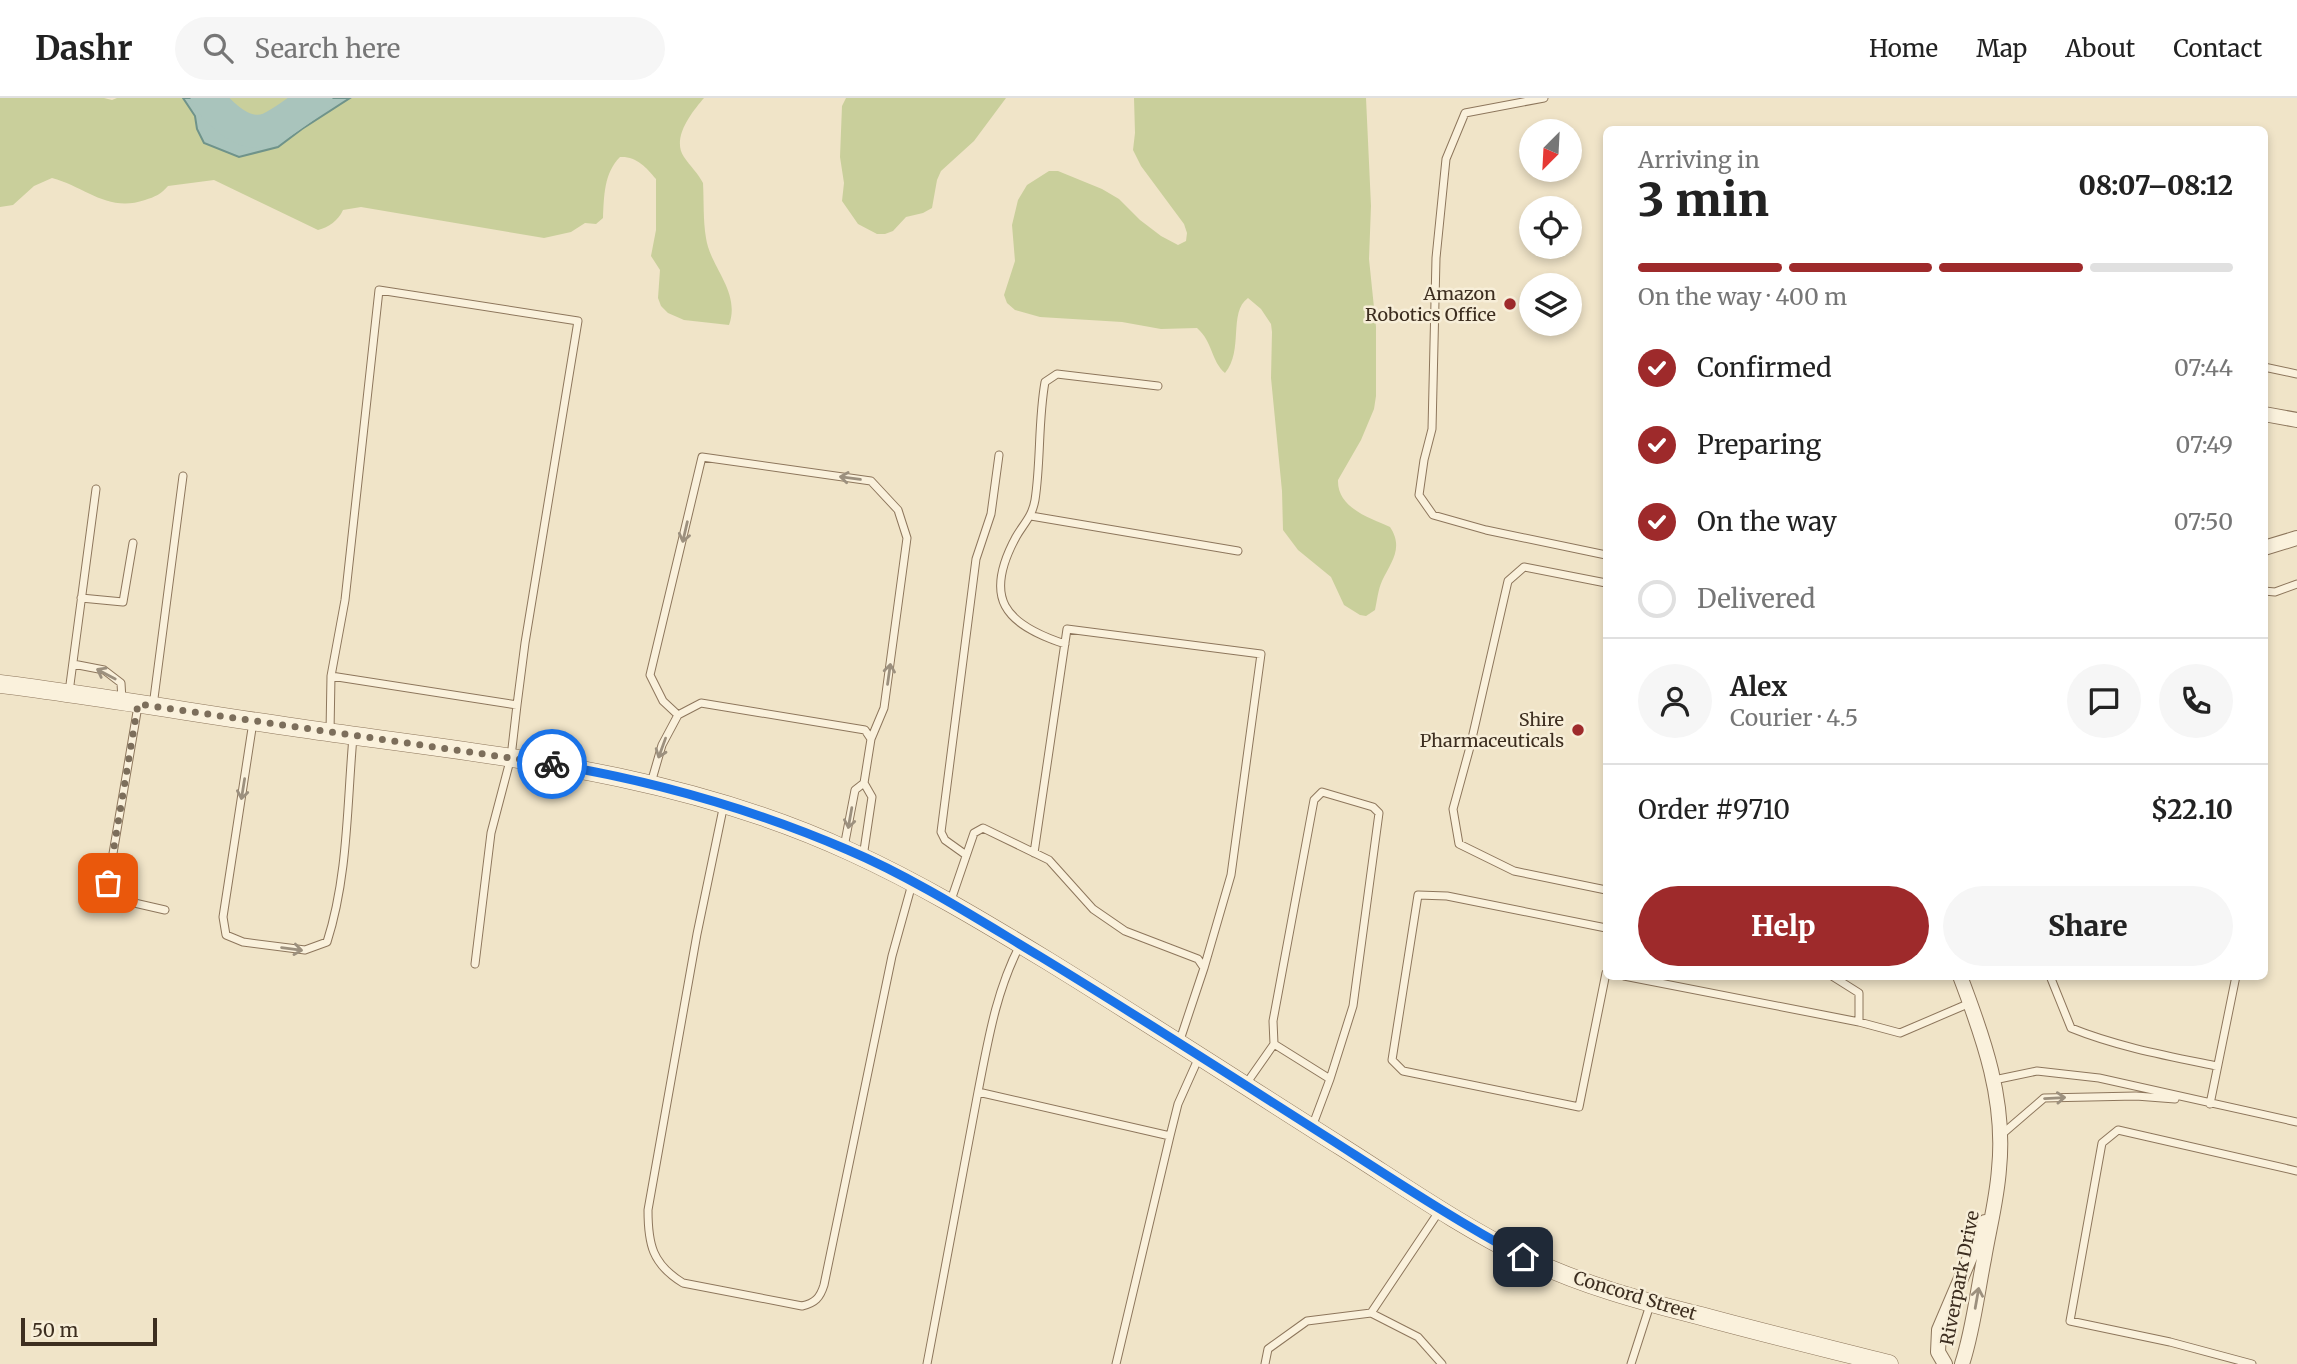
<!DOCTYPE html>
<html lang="en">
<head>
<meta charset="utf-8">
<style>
	:root { --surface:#fff; --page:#f6f6f6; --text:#222; --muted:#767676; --line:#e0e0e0; --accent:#9e2a2b }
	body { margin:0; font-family:Merriweather,serif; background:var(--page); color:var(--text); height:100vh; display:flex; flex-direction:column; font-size:26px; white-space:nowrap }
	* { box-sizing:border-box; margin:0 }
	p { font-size:23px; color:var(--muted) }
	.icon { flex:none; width:38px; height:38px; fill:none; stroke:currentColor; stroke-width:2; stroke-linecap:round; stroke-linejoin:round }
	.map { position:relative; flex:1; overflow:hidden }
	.details { position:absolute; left:1603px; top:28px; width:665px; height:854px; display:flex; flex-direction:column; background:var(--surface); border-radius:10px; box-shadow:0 4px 10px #0003 }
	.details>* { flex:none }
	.needle { width:46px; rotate:204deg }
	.buttons { position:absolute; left:1519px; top:21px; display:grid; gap:14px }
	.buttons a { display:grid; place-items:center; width:63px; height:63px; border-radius:50%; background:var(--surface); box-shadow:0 4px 10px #0003; font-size:35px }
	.scale { position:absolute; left:21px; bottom:18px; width:136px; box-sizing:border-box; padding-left:7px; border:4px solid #3d2e20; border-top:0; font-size:19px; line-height:24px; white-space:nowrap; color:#3d2e20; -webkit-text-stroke:5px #f7eed8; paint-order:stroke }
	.pin { position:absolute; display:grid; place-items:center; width:60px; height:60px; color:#fff; margin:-30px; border-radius:14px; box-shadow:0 4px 10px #0006 }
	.courier { position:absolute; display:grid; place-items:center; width:70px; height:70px; margin:-35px; border:5px solid #1a73e8; border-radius:50%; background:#fff; color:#222; box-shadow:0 2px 9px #0007 }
	.summary em { font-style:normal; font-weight:800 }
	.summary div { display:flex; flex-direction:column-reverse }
	.summary { display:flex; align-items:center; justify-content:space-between; height:119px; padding:0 35px }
	h1 { font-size:46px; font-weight:800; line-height:52px }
	.bar { display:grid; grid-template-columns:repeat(4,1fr); gap:10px 7px; align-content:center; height:84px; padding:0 35px }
	.bar i { height:9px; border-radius:5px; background:var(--line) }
	.bar .active { background:var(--accent) }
	.bar p { grid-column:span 4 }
	.line { display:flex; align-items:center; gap:18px; padding:0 35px; border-top:2px solid var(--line) }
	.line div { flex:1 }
	.round { display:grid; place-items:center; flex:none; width:74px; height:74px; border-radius:37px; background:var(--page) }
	ol { padding:0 35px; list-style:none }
	li { display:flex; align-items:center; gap:21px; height:77px }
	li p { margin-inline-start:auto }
	li .icon { padding:7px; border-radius:50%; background:var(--accent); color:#fff; stroke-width:4 }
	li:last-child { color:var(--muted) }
	li i { width:38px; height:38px; border:4px solid var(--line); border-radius:50% }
	.action { display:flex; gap:14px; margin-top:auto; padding:14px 35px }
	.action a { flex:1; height:80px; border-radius:42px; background:var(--accent); color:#fff; font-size:28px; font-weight:800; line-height:80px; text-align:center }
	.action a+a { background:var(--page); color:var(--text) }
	header { display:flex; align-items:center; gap:42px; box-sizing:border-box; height:98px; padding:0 35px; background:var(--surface); border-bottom:2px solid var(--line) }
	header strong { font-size:33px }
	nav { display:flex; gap:38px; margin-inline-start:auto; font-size:24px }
	.search { width:490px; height:63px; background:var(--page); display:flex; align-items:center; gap:18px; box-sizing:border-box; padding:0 24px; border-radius:38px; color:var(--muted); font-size:26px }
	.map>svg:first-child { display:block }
	.green { fill:#c9cf9b }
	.water { fill:#a9c4bc; stroke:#6f938a; stroke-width:2 }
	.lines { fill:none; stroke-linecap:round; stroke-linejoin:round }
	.river { stroke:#a9c4bc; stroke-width:33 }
	.service-casing { stroke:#8d765c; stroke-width:9 }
	.minor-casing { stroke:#8d765c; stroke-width:16 }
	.tertiary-casing { stroke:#8d765c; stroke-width:19 }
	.service { stroke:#faf1dc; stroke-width:7 }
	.minor { stroke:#faf1dc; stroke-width:14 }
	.tertiary { stroke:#faf1dc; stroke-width:18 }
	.oneway { stroke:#9c907e }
	.done { stroke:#7c6e5b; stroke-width:7; stroke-dasharray:0 12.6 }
	.route { stroke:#1a73e8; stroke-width:9 }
	.poi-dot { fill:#9e2a2b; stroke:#f7eed8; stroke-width:2.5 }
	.labels { text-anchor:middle; stroke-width:5; stroke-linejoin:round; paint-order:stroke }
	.poi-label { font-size:18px; fill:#3d2e20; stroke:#f7eed8; text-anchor:end }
	.street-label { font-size:18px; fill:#3d2e20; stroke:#f7eed8 }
</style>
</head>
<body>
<header>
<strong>Dashr</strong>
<div class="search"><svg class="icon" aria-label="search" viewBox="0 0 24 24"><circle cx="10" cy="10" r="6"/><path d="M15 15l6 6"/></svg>Search here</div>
<nav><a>Home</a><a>Map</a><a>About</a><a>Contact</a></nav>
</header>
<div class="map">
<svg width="2297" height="1266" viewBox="0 0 2297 1266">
	<rect width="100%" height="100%" fill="#f0e4c8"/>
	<!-- green -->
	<path class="green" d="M0 0H104L112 2 117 0H183L195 18 197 31 204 45 302 31 350 0H704C692 14 671 40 684 59 690 68 698 75 703 85 704 103 703 122 706 140 710 169 741 194 729 227L684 222 668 215 661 208 658 200 660 172 651 158 656 132V81C646 69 636 58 620 59 604 75 604 98 603 120L596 126 585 125 571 134 544 140 361 109 343 112C338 123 329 129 318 132L214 82 168 88C161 96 155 99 145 102 108 115 86 89 52 80L34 88 13 107 0 109Z
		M207 0H316C301 10 285 24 269 31 244 41 221 16 207 0Z
		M846 0H1006L974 43 941 73 937 82 932 110 923 115 906 119 893 133 885 136H877L858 126 842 103 844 85 840 59 842 8Z
		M1134 0H1366L1371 108 1369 161 1376 229V298L1374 311 1361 342 1338 382C1337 410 1370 420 1390 429 1404 450 1391 464 1382 483 1378 492 1377 503 1375 512L1366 518 1360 517 1344 507 1331 479 1298 452 1283 432 1282 393 1271 280 1272 234 1271 226 1261 211 1248 200C1228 214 1244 253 1225 275 1211 263 1213 244 1197 230L1161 231 1122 224 1040 219 1015 212 1007 205 1004 197 1015 163 1012 127 1018 102 1027 87 1049 73H1058L1102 91 1119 101 1140 122 1161 138 1178 147 1186 143 1187 135 1184 126 1141 68 1133 52 1135 35Z"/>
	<!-- water -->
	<path class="water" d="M183 0H207L222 18 237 27 252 32H267L316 0H350L302 31 278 49 239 59 204 45 197 31 195 18Z"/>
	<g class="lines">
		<!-- river -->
		<path class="river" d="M207 0C221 16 244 41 269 31 285 24 301 10 316 0"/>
		<!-- service casing -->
		<g class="service-casing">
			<path id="service" d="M1544 0 1465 15 1446 61 1436 160 1432 331 1424 362 1419 397 1433 417 1486 432 1606 457
				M2264 269 2297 276
				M1031 418 1238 453
				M1606 485 1524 469 1508 483 1470 649 1453 711 1459 746 1514 773 1606 792
				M2264 493 2275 494 2297 486
				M81 500 123 504 133 445
				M1065 546C1004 526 983 500 1016 439 1024 425 1032 419 1035 402 1041 363 1038 323 1045 284L1057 276 1158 288
				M73 566 104 572 121 585 122 602
				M331 578 345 502 379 192 578 223 525 545 517 607
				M69 594 96 391
				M138 608 108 785 117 801 165 812
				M153 608 183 378
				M678 617 663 603 650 577 702 359 871 383 898 412 907 440 884 610 871 641
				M253 624 223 819 226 837 243 844 305 852 327 844C348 779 347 706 353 639
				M330 634 331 578 517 607 511 659 491 735 475 866
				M651 685 662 647 678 617 701 605 865 632 871 641 864 685
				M724 706 697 836 648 1112C648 1146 652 1166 683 1185L802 1208C815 1205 820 1200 824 1187L892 858 912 786
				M844 749 855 692 864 685 872 699 863 759
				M1034 755 1067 531 1261 556 1231 777 1204 870
				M966 757 945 742 941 734 976 461 991 416 999 357
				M950 805 974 735 983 730 1049 762 1093 811 1125 833 1198 861 1204 870 1179 945
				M1606 830 1447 798 1418 797 1392 962 1403 973 1579 1009 1606 875
				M1020 847C996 893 988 943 978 994L1170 1038 1178 1006 1199 959
				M1624 878 1859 924 1900 935 1970 905
				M1832 878 1859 895V924
				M2050 878 2071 930C2118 949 2168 958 2217 968
				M1274 946 1273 923 1314 702 1322 694 1373 709 1379 715 1353 908 1330 981
				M1994 982 2037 973 2099 980 2297 1024
				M1246 986 1274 946 1330 981 1312 1029
				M2210 1006 2236 878
				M2001 1037 2044 1000 2136 998 2175 1001
				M1371 1215 1440 1112
				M927 1266 978 994
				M1116 1266 1170 1038
				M1265 1266 1268 1251 1307 1223 1371 1215 1418 1239 1442 1266
				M1631 1266 1650 1207
				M2252 1266 2170 1244 2070 1223 2102 1045 2118 1032 2297 1073"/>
		</g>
		<!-- minor casing -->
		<g class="minor-casing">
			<path id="minor" d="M2264 316 2297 322
				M2264 450 2297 440
				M1960 878C1984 941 2006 1003 1999 1071 1997 1101 1989 1131 1984 1161 1977 1196 1973 1233 1962 1266
				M1945 1266 1938 1254 1939 1232 1985 1124"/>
		</g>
		<!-- tertiary casing -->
		<g class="tertiary-casing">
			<path id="tertiary" d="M0 586C112 600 223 620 334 635 510 659 688 678 851 754 919 785 984 824 1048 863 1147 924 1244 987 1342 1049 1402 1087 1462 1129 1526 1160 1582 1187 1641 1203 1701 1218 1763 1235 1826 1250 1889 1266"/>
		</g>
		<!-- service -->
		<use href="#service" class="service"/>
		<!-- minor -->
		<use href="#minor" class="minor"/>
		<!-- tertiary -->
		<use href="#tertiary" class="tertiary"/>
	</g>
	<!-- one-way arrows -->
	<defs><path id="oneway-shaft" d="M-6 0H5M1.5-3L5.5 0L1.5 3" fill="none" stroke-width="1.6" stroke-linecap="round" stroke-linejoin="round" transform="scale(1.75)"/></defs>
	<g class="oneway">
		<use href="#oneway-shaft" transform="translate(850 380) rotate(-172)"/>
		<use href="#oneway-shaft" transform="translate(685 434) rotate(103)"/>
		<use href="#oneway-shaft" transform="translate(106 576) rotate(-152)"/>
		<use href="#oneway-shaft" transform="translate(889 576) rotate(-82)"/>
		<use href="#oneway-shaft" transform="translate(662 650) rotate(110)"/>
		<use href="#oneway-shaft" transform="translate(243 691) rotate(99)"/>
		<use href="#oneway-shaft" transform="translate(850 720) rotate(100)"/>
		<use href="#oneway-shaft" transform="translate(292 851) rotate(7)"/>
		<use href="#oneway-shaft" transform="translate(2055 1000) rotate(-3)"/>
		<use href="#oneway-shaft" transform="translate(1977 1200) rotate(-80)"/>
	</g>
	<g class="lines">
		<!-- done -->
		<path class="done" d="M108 785 138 606 552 666"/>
		<!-- route -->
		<path class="route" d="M552 666C654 683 753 711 848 752 914 780 979 822 1041 859 1138 918 1234 980 1330 1041 1394 1082 1456 1123 1523 1159"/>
	</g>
	<!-- markers -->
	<g class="poi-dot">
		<circle cx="1510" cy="206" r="7"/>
		<circle cx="1578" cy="632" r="7"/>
	</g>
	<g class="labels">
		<!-- poi labels -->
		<g class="poi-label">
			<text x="1496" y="202">Amazon<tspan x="1496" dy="21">Robotics Office</tspan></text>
			<text x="1564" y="628">Shire<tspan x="1564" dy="21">Pharmaceuticals</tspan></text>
		</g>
		<!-- street labels -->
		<g class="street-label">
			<text transform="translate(1960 1180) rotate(-79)" y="6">Riverpark Drive</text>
			<text transform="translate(1635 1198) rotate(17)" y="6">Concord Street</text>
		</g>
	</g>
</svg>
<div class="buttons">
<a><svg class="needle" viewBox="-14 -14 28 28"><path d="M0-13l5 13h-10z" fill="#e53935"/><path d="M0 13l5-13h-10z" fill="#767676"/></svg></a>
<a><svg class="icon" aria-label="locate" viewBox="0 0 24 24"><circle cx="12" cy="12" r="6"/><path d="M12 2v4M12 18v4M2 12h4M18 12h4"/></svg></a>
<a><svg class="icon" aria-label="layers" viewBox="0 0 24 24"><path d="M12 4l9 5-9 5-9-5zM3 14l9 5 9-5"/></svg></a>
</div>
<div class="scale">50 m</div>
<div class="pin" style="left:108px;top:785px;background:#ea580c"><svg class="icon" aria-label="bag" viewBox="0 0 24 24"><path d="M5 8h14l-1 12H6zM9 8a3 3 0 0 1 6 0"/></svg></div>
<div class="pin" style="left:1523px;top:1159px;background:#1f2937"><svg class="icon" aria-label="home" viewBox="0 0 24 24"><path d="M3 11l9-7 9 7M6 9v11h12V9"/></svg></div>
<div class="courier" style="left:552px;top:666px"><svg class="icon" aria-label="bike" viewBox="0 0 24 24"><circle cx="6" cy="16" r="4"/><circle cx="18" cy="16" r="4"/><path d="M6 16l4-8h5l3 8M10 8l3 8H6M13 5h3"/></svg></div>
<section class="details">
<div class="summary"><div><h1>3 min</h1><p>Arriving in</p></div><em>08:07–08:12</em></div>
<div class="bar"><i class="active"></i><i class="active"></i><i class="active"></i><i></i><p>On the way · 400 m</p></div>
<ol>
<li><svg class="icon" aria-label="check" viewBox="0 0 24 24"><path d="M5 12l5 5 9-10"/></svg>Confirmed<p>07:44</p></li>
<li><svg class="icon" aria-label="check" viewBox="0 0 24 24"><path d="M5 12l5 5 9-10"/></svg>Preparing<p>07:49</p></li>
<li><svg class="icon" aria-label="check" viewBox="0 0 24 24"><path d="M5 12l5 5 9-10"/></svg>On the way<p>07:50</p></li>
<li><i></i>Delivered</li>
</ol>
<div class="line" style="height:126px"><a class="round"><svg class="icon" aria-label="person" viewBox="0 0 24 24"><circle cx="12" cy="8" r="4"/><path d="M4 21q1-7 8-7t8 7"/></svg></a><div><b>Alex</b><p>Courier · 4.5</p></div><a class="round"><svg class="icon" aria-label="chat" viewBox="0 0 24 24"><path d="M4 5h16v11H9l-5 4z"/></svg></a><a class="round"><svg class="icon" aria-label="phone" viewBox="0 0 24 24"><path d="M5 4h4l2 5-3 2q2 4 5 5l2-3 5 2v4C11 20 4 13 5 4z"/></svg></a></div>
<div class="line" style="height:91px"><div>Order #9710</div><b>$22.10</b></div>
<div class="action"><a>Help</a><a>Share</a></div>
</section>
</div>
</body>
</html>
